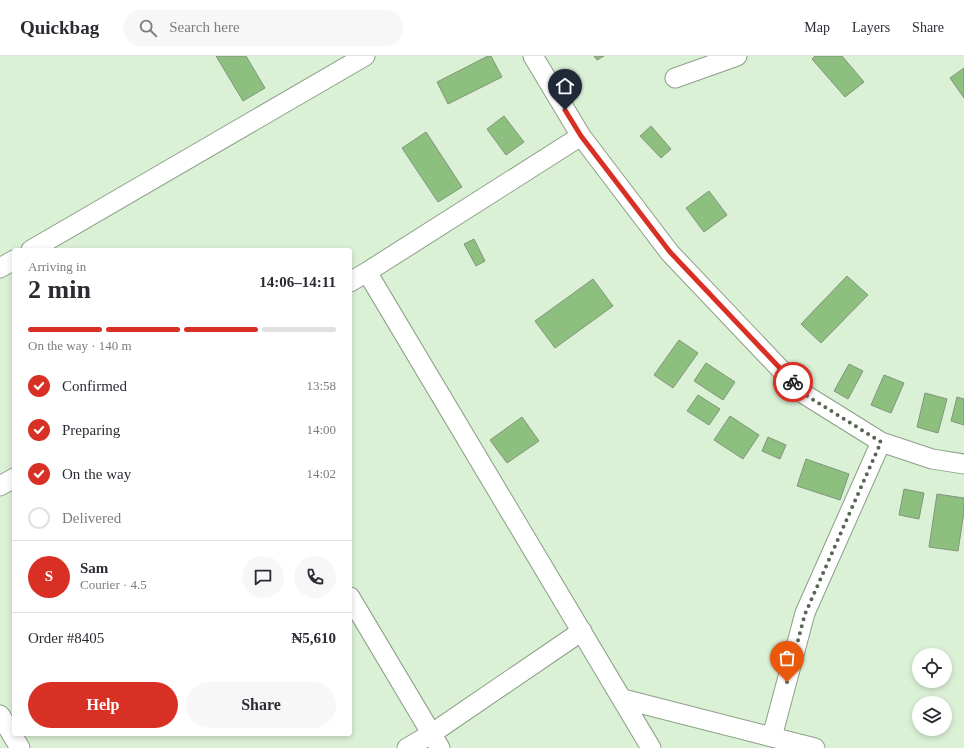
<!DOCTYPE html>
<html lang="en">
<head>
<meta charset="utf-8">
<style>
	:root { --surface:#fff; --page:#f7f7f7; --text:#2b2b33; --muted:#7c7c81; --line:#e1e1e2; --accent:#d93025 }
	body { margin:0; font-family:Georgia,serif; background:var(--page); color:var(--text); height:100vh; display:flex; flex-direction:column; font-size:15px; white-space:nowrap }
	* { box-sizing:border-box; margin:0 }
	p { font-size:13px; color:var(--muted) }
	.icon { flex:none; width:22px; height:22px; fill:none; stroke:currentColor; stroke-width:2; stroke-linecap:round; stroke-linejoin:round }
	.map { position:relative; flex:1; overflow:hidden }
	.sheet { position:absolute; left:12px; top:192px; width:340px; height:488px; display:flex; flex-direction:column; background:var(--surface); border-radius:4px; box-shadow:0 2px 6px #0003 }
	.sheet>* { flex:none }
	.tools { position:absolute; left:912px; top:592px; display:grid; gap:8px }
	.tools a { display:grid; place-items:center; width:40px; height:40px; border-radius:50%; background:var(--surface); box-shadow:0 2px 6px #0003; font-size:20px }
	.pin { position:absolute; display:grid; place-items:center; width:34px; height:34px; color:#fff; margin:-41px -17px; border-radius:50% 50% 50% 0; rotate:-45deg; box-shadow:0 0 4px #0007 }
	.pin .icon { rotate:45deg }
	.courier { position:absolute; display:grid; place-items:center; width:40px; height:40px; margin:-20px; border:3px solid #d93025; border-radius:50%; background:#fff; color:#222; box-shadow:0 1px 5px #0007 }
	.overview em { font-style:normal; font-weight:700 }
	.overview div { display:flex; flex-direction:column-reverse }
	.overview { display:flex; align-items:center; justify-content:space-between; height:68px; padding:0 16px }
	h1 { font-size:26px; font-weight:700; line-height:30px }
	.bar { display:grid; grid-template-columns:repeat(4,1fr); gap:6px 4px; align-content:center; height:48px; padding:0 16px }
	.bar i { height:5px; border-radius:3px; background:var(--line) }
	.bar .current { background:var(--accent) }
	.bar p { grid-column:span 4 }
	.line { display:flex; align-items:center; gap:10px; padding:0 16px; border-top:1px solid var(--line) }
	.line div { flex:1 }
	.round { display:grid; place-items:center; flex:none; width:42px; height:42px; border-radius:21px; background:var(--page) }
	ol { padding:0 16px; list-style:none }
	li { display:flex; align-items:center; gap:12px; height:44px }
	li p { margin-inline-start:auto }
	li .icon { padding:4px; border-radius:50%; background:var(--accent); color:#fff; stroke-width:4 }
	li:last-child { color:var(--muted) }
	li i { width:22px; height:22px; border:2px solid var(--line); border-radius:50% }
	.action { display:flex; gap:8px; margin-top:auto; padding:8px 16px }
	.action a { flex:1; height:46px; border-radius:24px; background:var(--accent); color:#fff; font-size:16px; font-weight:700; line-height:46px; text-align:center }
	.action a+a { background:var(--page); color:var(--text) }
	header { display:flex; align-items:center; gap:24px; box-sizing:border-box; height:56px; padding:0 20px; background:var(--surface); border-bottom:1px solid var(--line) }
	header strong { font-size:19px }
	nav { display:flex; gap:22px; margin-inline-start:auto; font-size:14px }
	.search { width:280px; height:36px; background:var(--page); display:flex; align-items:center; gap:10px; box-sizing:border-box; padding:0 14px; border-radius:22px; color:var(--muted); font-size:15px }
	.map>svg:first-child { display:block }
	.building { fill:#8dbf7f; stroke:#82957d }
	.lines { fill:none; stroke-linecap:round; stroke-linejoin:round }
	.minor-casing { stroke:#8b9f86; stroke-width:21 }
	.minor { stroke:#fff; stroke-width:19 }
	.done { stroke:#596656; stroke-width:4; stroke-dasharray:0 7.2 }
	.route { stroke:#d93025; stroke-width:5 }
</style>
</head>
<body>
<header>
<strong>Quickbag</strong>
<div class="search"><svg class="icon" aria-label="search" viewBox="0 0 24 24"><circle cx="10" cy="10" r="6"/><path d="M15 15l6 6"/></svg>Search here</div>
<nav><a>Map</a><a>Layers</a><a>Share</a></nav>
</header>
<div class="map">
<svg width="964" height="692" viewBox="0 0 964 692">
	<rect width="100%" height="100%" fill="#dbf1d6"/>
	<!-- building -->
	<path class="building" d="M216 0H246L265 32 243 45Z
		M488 0H491L502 21 448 48 437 26Z
		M594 0H604L597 4Z
		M815 0H842L864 26 845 41 812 3Z
		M964 12V42L950 22Z
		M504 60 524 86 506 99 487 73Z
		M651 70 671 93 661 102 640 80Z
		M426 76 462 131 438 146 402 92Z
		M709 135 727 159 704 176 686 152Z
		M474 183 485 205 476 210 464 188Z
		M847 220 868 239 821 287 801 268Z
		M593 223 613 250 555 292 535 265Z
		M679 284 698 297 673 332 654 319Z
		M706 307 735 326 723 344 694 325Z
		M849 308 863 315 848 343 834 335Z
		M884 319 904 327 891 357 871 349Z
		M925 337 947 343 938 377 917 371Z
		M698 339 720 353 709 369 687 355Z
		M957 341 964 343V369L951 365Z
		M730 360 759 379 743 403 714 384Z
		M522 361 539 385 507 407 490 384Z
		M768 381 786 389 780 403 762 395Z
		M806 403 849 418 840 444 797 430Z
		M904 433 924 437 919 463 899 459Z
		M937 438 964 442V456L958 495 929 491Z"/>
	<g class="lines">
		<!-- minor casing -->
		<g class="minor-casing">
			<path id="minor" d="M533 0 581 80 670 197 804 338 881 386 932 403 964 408
				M675 22 737 0
				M581 80 367 216 651 692
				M31 194 365 0
				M0 212 14 204
				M350 226 367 216
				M0 430 14 422
				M350 541 440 692
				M623 643 815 692
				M0 659 20 692
				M772 681 805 557 881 386
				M407 692 431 678 582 575"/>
		</g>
		<!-- minor -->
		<use href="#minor" class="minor"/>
	</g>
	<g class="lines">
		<!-- done -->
		<path class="done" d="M787 626 805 558 881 386 804 338 793 326"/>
		<!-- route -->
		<path class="route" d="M565 54 581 80 670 196 793 326"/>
	</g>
</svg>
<div class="tools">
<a><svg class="icon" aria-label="locate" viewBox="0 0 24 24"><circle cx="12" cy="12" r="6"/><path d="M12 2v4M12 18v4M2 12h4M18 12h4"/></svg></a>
<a><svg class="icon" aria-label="layers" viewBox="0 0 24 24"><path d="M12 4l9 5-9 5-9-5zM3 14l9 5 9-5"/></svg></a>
</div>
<div class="pin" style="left:787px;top:626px;background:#ea580c"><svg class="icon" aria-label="bag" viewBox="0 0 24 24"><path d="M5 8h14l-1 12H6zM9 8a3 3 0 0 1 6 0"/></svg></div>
<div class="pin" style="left:565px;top:54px;background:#1f2937"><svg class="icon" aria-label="home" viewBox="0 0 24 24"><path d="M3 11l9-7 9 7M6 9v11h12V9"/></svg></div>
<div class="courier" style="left:793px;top:326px"><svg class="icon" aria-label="bike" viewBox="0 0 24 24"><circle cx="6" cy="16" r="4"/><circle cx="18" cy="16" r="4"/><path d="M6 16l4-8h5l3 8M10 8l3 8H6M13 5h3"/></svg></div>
<section class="sheet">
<div class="overview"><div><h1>2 min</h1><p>Arriving in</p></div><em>14:06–14:11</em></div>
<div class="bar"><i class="current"></i><i class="current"></i><i class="current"></i><i></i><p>On the way · 140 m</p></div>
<ol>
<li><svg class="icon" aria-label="check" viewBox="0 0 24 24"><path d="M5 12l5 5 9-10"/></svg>Confirmed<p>13:58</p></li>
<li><svg class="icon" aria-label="check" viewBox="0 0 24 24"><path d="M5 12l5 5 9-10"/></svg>Preparing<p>14:00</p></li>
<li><svg class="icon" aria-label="check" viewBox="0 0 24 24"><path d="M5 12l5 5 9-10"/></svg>On the way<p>14:02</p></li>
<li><i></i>Delivered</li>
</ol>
<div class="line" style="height:72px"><b class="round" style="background:var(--accent);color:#fff">S</b><div><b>Sam</b><p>Courier · 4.5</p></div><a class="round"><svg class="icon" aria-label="chat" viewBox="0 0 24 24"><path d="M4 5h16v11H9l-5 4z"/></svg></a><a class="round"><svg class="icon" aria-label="phone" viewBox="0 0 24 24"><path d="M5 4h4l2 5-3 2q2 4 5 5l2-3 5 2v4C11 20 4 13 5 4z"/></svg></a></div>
<div class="line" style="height:52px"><div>Order #8405</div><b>₦5,610</b></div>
<div class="action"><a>Help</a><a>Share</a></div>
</section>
</div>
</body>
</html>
